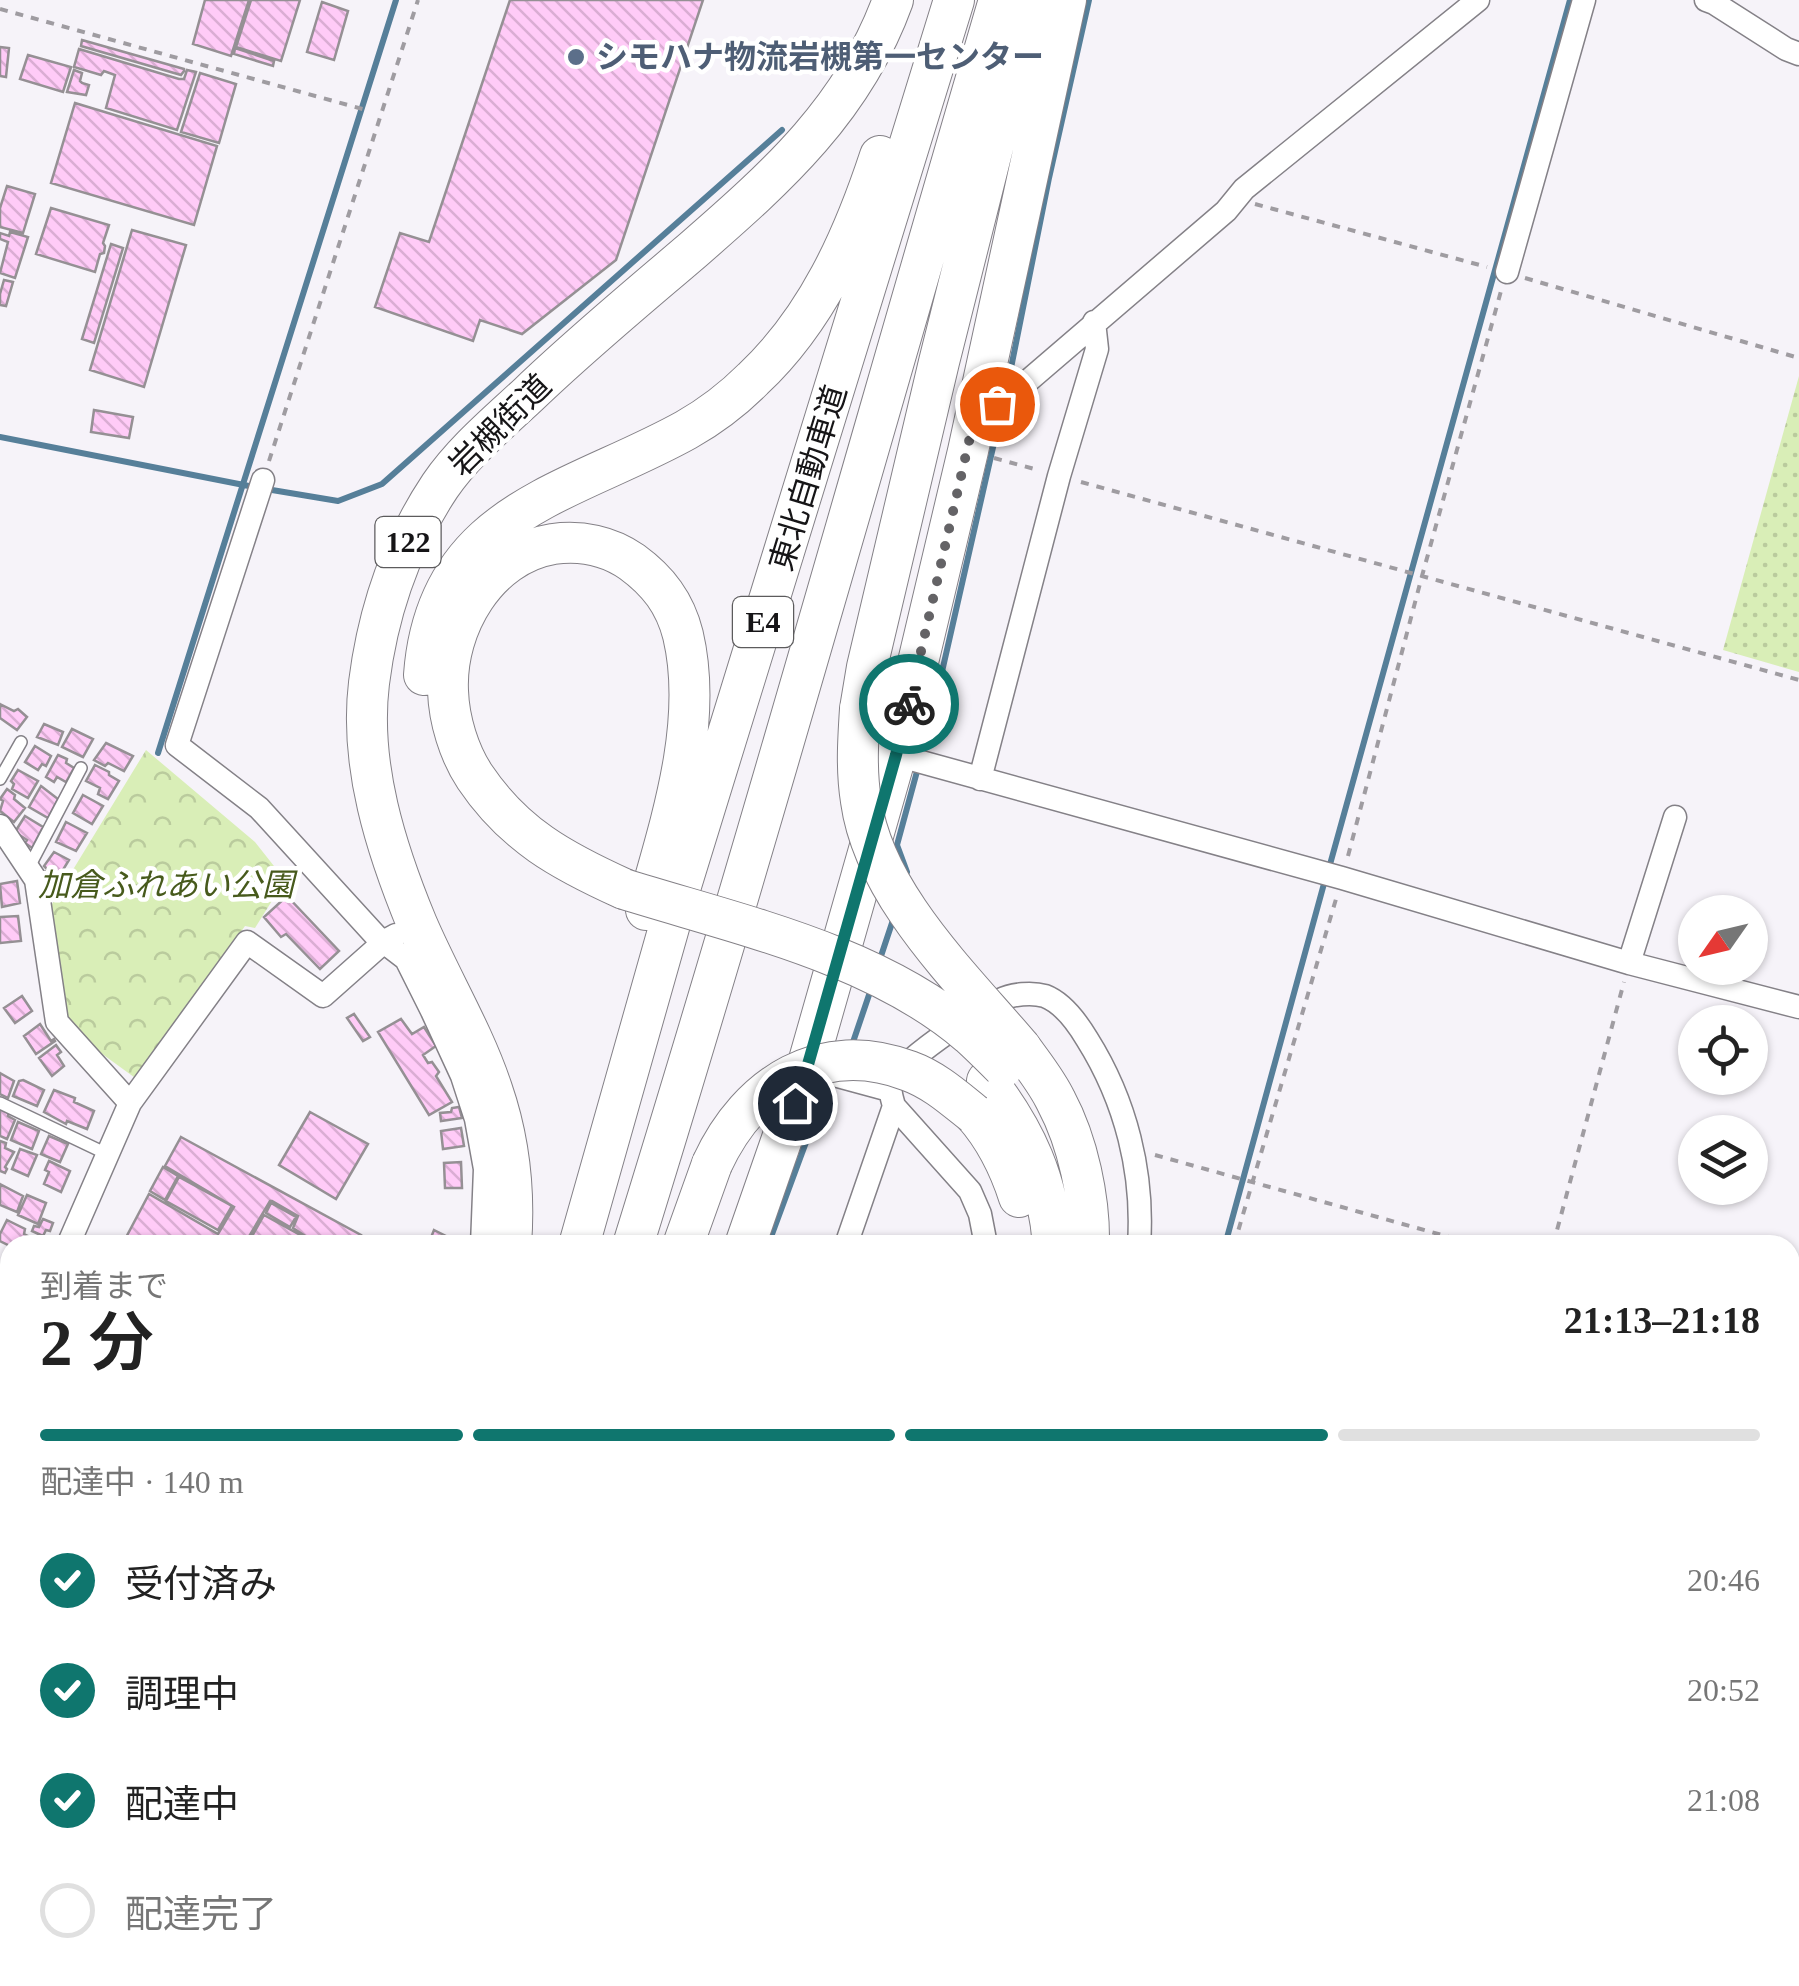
<!DOCTYPE html>
<html lang="ja">
<head>
<meta charset="utf-8">
<style>
	:root { --surface:#fff; --page:#f2f2f2; --text:#222; --muted:#767676; --line:#e0e0e0; --accent:#0f766e }
	body { margin:0; font-family:"Times New Roman","Noto Sans JP",serif; background:var(--page); color:var(--text); height:100vh; display:flex; flex-direction:column; font-size:38px; white-space:nowrap }
	* { box-sizing:border-box; margin:0 }
	p { font-size:32px; color:var(--muted) }
	.icon { flex:none; width:55px; height:55px; fill:none; stroke:currentColor; stroke-width:2; stroke-linecap:round; stroke-linejoin:round }
	.map { position:relative; flex:1; overflow:hidden }
	.panel { position:absolute; left:0px; top:1235px; width:1800px; height:752px; display:flex; flex-direction:column; background:var(--surface); border-radius:30px 30px 0 0; box-shadow:0 2px 8px #0004 }
	.panel>* { flex:none }
	.needle { width:65px; rotate:236deg }
	.buttons { position:absolute; left:1678px; top:895px; display:grid; gap:20px }
	.buttons a { display:grid; place-items:center; width:90px; height:90px; border-radius:50%; background:var(--surface); box-shadow:0 2px 8px #0004; font-size:50px }
	.pin { position:absolute; display:grid; place-items:center; width:85px; height:85px; color:#fff; margin:-42px; border:5px solid #fff; border-radius:50%; box-shadow:0 2px 10px #0007 }
	.courier { position:absolute; display:grid; place-items:center; width:100px; height:100px; margin:-50px; border:8px solid #0f766e; border-radius:50%; background:#fff; color:#222; box-shadow:0 2px 12px #0007 }
	.overview em { font-style:normal; font-weight:600 }
	.overview div { display:flex; flex-direction:column-reverse }
	.overview { display:flex; align-items:center; justify-content:space-between; height:170px; padding:0 40px }
	h1 { font-size:65px; font-weight:600; line-height:75px }
	.bar { display:grid; grid-template-columns:repeat(4,1fr); gap:15px 10px; align-content:center; height:120px; padding:0 40px }
	.bar i { height:12px; border-radius:8px; background:var(--line) }
	.bar .on { background:var(--accent) }
	.bar p { grid-column:span 4 }
	ol { padding:0 40px; list-style:none }
	li { display:flex; align-items:center; gap:30px; height:110px }
	li p { margin-inline-start:auto }
	li .icon { padding:10px; border-radius:50%; background:var(--accent); color:#fff; stroke-width:4 }
	li:last-child { color:var(--muted) }
	li i { width:55px; height:55px; border:5px solid var(--line); border-radius:50% }
	.map>svg:first-child { display:block }
	.grass { fill:url(#grass-dots) }
	.park { fill:url(#park-crowns) }
	.lines { fill:none; stroke-linecap:round; stroke-linejoin:round }
	.stream { stroke:#567f99; stroke-width:6 }
	.building { fill:url(#building-back-hatch); stroke:#959094; stroke-width:2.5 }
	.lane-casing { stroke:#848187; stroke-width:14 }
	.street-casing { stroke:#848187; stroke-width:25 }
	.secondary-casing { stroke:#848187; stroke-width:32 }
	.highway-casing { stroke:#848187; stroke-width:42 }
	.path { stroke:#9f9ca1; stroke-width:4; stroke-dasharray:8 8; stroke-linecap:butt }
	.lane { stroke:#fff; stroke-width:11 }
	.street { stroke:#fff; stroke-width:22 }
	.secondary { stroke:#fff; stroke-width:30 }
	.highway { stroke:#fff; stroke-width:40 }
	.highway-bridge-casing { stroke:#848187; stroke-width:42; stroke-linecap:butt }
	.highway-bridge { stroke:#fff; stroke-width:40 }
	.done { stroke:#646366; stroke-width:10; stroke-dasharray:0 18 }
	.route { stroke:#0f766e; stroke-width:12 }
	.service-dot { fill:#5c6f8a; stroke:#fff; stroke-width:4 }
	.labels { text-anchor:middle; stroke-width:9; stroke-linejoin:round; paint-order:stroke }
	.shield { fill:#fff; stroke:#5c5b5d; stroke-width:2.5 }
	.shield-label { font-size:30px; font-weight:bold; fill:#161517 }
	.service-label { font-size:32px; font-weight:bold; fill:#4e5e75; stroke:#fff; text-anchor:start }
	.street-label { font-size:32px; fill:#161517; stroke:#fff }
	.park-label { font-size:32px; font-style:italic; fill:#475a1c; stroke:#fff }
</style>
</head>
<body>
<div class="map">
<svg width="1799" height="1986" viewBox="0 0 1799 1986">
	<defs>
		<pattern id="grass-dots" width="8" height="8" patternUnits="userSpaceOnUse" patternTransform="scale(2.5)"><rect width="8" height="8" fill="#d9eeb7"/><path d="M2 2h.1M6 6h.1" fill="none" stroke="#bacb9d" stroke-width="1.8" stroke-linecap="round"/></pattern>
		<pattern id="park-crowns" width="20" height="18" patternUnits="userSpaceOnUse" patternTransform="scale(2.5)"><rect width="20" height="18" fill="#d9eeb7"/><path d="M2 6a3 3 0 1 1 6 0M12 15a3 3 0 1 1 6 0" fill="none" stroke="#bacb9d"/></pattern>
		<pattern id="building-back-hatch" width="6" height="6" patternUnits="userSpaceOnUse" patternTransform="scale(2.5)"><rect width="6" height="6" fill="#ffcbf7"/><path d="M-1 5l2 2M0 0l6 6M5-1l2 2" fill="none" stroke="#daadd3"/></pattern>
	</defs>
	<rect width="100%" height="100%" fill="#f6f3f9"/>
	<!-- grass -->
	<path class="grass" d="M1799 376V672L1723 650Z"/>
	<!-- park -->
	<path class="park" d="M146 750 255 842 285 880 255 928 245 926 138 1080 83 1040 59 1007 49 909Z"/>
	<g class="lines">
		<!-- stream -->
		<path class="stream" d="M1008 383 1049 178 1089 0
			M0 437 254 487
			M266 489 338 501 382 484 782 130
			M158 753 396 0
			M1329 868 1570 0
			M907 872 897 845 931 720 999 421
			M879 962 894 917
			M851 1048 871 989
			M768 1245 822 1099
			M1225 1245 1325 880
			M1790 1884 1799 1811"/>
	</g>
	<!-- building -->
	<path class="building" d="M205 0H249L231 56 193 44Z
		M251 0H300L281 61 236 47Z
		M510 0H703L616 260 522 334 480 320 473 341 375 307 400 233 429 242Z
		M322 2 348 11 334 60 307 52Z
		M82 40 184 69V71L181 75 81 46Z
		M0 47 9 48 6 77 0 76Z
		M235 48 274 61 273 66 234 54Z
		M79 49 179 79H184L187 70 196 72 177 130 106 108 115 75 104 71 101 75 74 67Z
		M28 55 71 67 63 92 20 79Z
		M74 70 82 73 80 81 82 83 89 85 86 95 67 92Z
		M200 73 236 84 219 143 181 132Z
		M75 103 217 146 194 225 51 183Z
		M7 186 35 194 23 233 0 227V208Z
		M51 208 109 225 103 243 105 246 104 253 100 254 95 272 36 254Z
		M132 230 186 245 144 387 90 370Z
		M10 232 28 237 15 278 0 273 8 242 0 239V233L9 236Z
		M111 244 123 248 94 343 82 339Z
		M4 280 13 282 6 306 0 305V294Z
		M94 410 133 417 129 438 91 432Z
		M0 704 14 711 18 709 27 717 17 730 0 718Z
		M44 724 63 732 58 745 37 737Z
		M72 729 93 739 83 757 62 747Z
		M106 743 133 756 124 771 108 763 105 766 94 760Z
		M35 746 51 756 46 766 42 764 38 770 25 762Z
		M58 755 67 759 66 763 74 768 66 782 57 777 54 782 46 777Z
		M95 765 109 772V775L119 781 108 799 98 794 100 788 86 781Z
		M18 770 38 781 28 798 12 789 14 784 11 781Z
		M41 786 58 799 48 818 29 807Z
		M7 789 15 795 14 799 25 808 14 822 0 811 3 801 0 799Z
		M83 795 103 806 92 824 73 813Z
		M25 816 43 827 32 848 25 843 27 840 15 832Z
		M66 822 87 833 76 851 56 842Z
		M54 852 69 860 55 883 43 875 47 869 44 866Z
		M17 881 20 903 2 907 0 884Z
		M287 896 339 951 320 969 286 934 281 937 264 917Z
		M18 916 21 941 0 943V917Z
		M22 996 32 1011 15 1023 4 1008Z
		M354 1014 370 1037 363 1041 347 1018Z
		M401 1019 412 1034 424 1027 436 1046 423 1055 428 1063 432 1062 439 1072 436 1076 452 1102 429 1115 378 1032Z
		M40 1024 51 1041 54 1039 55 1041 36 1054 24 1036Z
		M56 1045 61 1052 57 1055 64 1066 52 1076 39 1058Z
		M0 1073 14 1081 8 1098 0 1094Z
		M23 1080 44 1090 37 1106 13 1096 19 1081Z
		M54 1090 75 1098 74 1102 94 1111 87 1129 67 1121 66 1124 44 1112Z
		M0 1107 9 1111 8 1116 15 1120 7 1139 0 1136Z
		M459 1107 462 1118 441 1121 440 1113 451 1112 452 1108Z
		M310 1112 368 1144 336 1199 279 1165Z
		M18 1122 39 1131 32 1149 11 1140Z
		M461 1128 464 1146 443 1149 441 1131Z
		M49 1136 68 1144 60 1162 41 1154Z
		M181 1137 361 1235 356 1245H312L313 1241 293 1228 298 1216 272 1201H270L244 1245H122L149 1194 218 1234 234 1207 165 1166Z
		M0 1141 6 1143 5 1148 14 1152 5 1167 7 1169 5 1173 0 1171Z
		M20 1149 37 1155 28 1176 12 1169Z
		M49 1161 70 1171 61 1192 44 1184 49 1172 45 1170Z
		M461 1162 462 1188H445L444 1163Z
		M163 1167 178 1176 165 1200 150 1191Z
		M179 1177 232 1206 218 1230 166 1201Z
		M0 1184 23 1196 17 1212 0 1205Z
		M27 1195 46 1203 38 1224 18 1215Z
		M271 1203 296 1217 290 1227 266 1213Z
		M264 1215 311 1241 309 1245H247Z
		M43 1219 53 1223 50 1231 46 1230 43 1236 32 1231 34 1226 39 1227Z
		M7 1220 25 1229 24 1234 30 1237 27 1240 35 1245 10 1246 0 1241V1234Z
		M434 1230 448 1237 444 1245H428Z
		M10 1421V1443L0 1438 1 1423 7 1426Z
		M6 1512 10 1514V1537L4 1549 0 1546V1520Z
		M4 1626 10 1630V1648L0 1645V1629Z
		M4 1666 10 1670V1677L0 1692V1672Z
		M0 1716 7 1723 10 1722V1754L0 1746Z
		M2 1755 10 1762V1786L0 1797V1758Z
		M10 1788V1851L0 1842V1799Z
		M12 1978H38L46 1986H11L8 1982Z
		M529 1978H585L583 1986H527Z
		M592 1978H633L630 1986H589Z"/>
	<g class="lines">
		<!-- lane casing -->
		<g class="lane-casing">
			<path id="lane" d="M0 779 21 742
				M28 869 81 768
				M0 1103 107 1154
				M0 1560 10 1566
				M0 1606 10 1612"/>
		</g>
		<!-- street casing -->
		<g class="street-casing">
			<path id="street" d="M1706 0 1714 3 1786 49 1799 54
				M1507 272 1584 0
				M978 402 997 404 1008 398 1226 211 1244 189 1478 0
				M263 480 177 745 259 808 376 936 406 959 432 1011 462 1076 476 1119 485 1169 482 1245
				M896 755 1342 878 1629 963 1799 1007
				M980 779 1059 476 1097 349 1094 322
				M0 826 36 880 57 1022 130 1103
				M1629 963 1675 817
				M830 1074 889 1090
				M68 1245 130 1103 247 942 323 996 385 941 396 935
				M846 1245 894 1106
				M986 1245 980 1214 970 1191 894 1106C892 1098 889 1091 891 1083 897 1064 979 1009 1000 1000 1012 994 1032 992 1045 996 1063 1003 1078 1024 1087 1039 1126 1101 1144 1173 1139 1245
				M0 1401 10 1378
				M0 1452 10 1457
				M1765 1978 1781 1982
				M486 1986 489 1978
				M1108 1986 1113 1978
				M1343 1986 1345 1978"/>
		</g>
		<!-- secondary casing -->
		<g class="secondary-casing">
			<path id="secondary" d="M1790 1965 1799 1950"/>
		</g>
		<!-- highway casing -->
		<g class="highway-casing">
			<path id="highway" d="M424 675C436 511 569 495 686 430 709 417 734 398 753 379 817 319 853 238 880 156
				M860 709 867 667 939 362 1030 0
				M624 889C562 861 514 835 475 777 459 753 449 720 448 691 445 627 487 555 553 544 581 540 609 546 632 562 658 581 675 603 683 635 704 724 670 824 646 910
				M1021 1048C1033 1065 1047 1082 1056 1101 1078 1142 1090 1199 1089 1245
				M987 1081C1026 1132 1048 1180 1053 1245
				M974 1114C996 1139 1009 1166 1019 1197
				M511 1245C515 1193 509 1138 492 1089 473 1032 441 980 417 924 386 849 359 765 369 683 378 611 400 546 440 486 464 451 498 423 529 394 581 344 638 297 693 250 778 176 854 108 893 0
				M579 1245 679 892 954 0
				M633 1245C761 832 877 415 999 0
				M683 1245 712 1164
				M745 1245 807 1067 896 755 968 451 1066 0
				M0 1868 10 1877
				M0 1904 10 1913
				M80 1978 89 1986
				M135 1978 147 1986
				M309 1986 312 1978
				M349 1986 352 1978
				M400 1986 402 1978
				M452 1986 455 1978
				M955 1986 956 1978
				M1004 1986 1006 1978"/>
		</g>
		<!-- path -->
		<path class="path" d="M0 9 366 110
			M1255 204 1487 267
			M1525 278 1799 358
			M994 458 1038 470
			M269 461 418 0
			M1081 482 1799 680
			M1348 856 1422 576 1501 291
			M1155 1155 1478 1245
			M1234 1245 1336 899
			M1553 1245 1624 982
			M1790 1324 1799 1321
			M1790 1660 1799 1662"/>
		<!-- lane -->
		<use href="#lane" class="lane"/>
		<!-- street -->
		<use href="#street" class="street"/>
		<!-- secondary -->
		<use href="#secondary" class="secondary"/>
		<!-- highway -->
		<use href="#highway" class="highway"/>
		<!-- highway-bridge casing -->
		<g class="highway-bridge-casing">
			<path id="highway-bridge" d="M860 709C858 740 856 770 861 801 874 895 962 978 1021 1048
				M624 889C739 925 876 954 970 1035 981 1045 992 1056 1003 1067
				M712 1164C749 1084 822 1038 909 1071 934 1080 954 1098 974 1114"/>
		</g>
		<!-- highway-bridge -->
		<use href="#highway-bridge" class="highway-bridge"/>
	</g>
	<g class="lines">
		<!-- done -->
		<path class="done" d="M909 704 978 402 997 404"/>
		<!-- route -->
		<path class="route" d="M795 1103 807 1068 896 755 909 704"/>
	</g>
	<!-- markers -->
	<circle class="service-dot" cx="576" cy="57" r="10"/>
	<g class="labels">
		<!-- shield labels -->
		<g class="shield">
			<rect x="375.5" y="517" width="65" height="50" rx="8"/>
			<rect x="733" y="597" width="60" height="50" rx="8"/>
		</g>
		<g class="shield-label">
			<text x="408" y="552">122</text>
			<text x="763" y="632">E4</text>
		</g>
		<!-- service labels -->
		<g class="service-label">
			<text x="596" y="68">シモハナ物流岩槻第一センター</text>
		</g>
		<!-- street labels -->
		<g class="street-label">
			<text transform="translate(500 425) rotate(-45)" y="11">岩槻街道</text>
			<text transform="translate(808 478) rotate(-73)" y="11">東北自動車道</text>
		</g>
		<!-- park labels -->
		<g class="park-label">
			<text x="166" y="896">加倉ふれあい公園</text>
		</g>
	</g>
</svg>
<div class="buttons">
<a><svg class="needle" viewBox="-14 -14 28 28"><path d="M0-13l5 13h-10z" fill="#e53935"/><path d="M0 13l5-13h-10z" fill="#767676"/></svg></a>
<a><svg class="icon" aria-label="locate" viewBox="0 0 24 24"><circle cx="12" cy="12" r="6"/><path d="M12 2v4M12 18v4M2 12h4M18 12h4"/></svg></a>
<a><svg class="icon" aria-label="layers" viewBox="0 0 24 24"><path d="M12 4l9 5-9 5-9-5zM3 14l9 5 9-5"/></svg></a>
</div>
<div class="pin" style="left:997px;top:404px;background:#ea580c"><svg class="icon" aria-label="bag" viewBox="0 0 24 24"><path d="M5 8h14l-1 12H6zM9 8a3 3 0 0 1 6 0"/></svg></div>
<div class="pin" style="left:795px;top:1103px;background:#1f2937"><svg class="icon" aria-label="home" viewBox="0 0 24 24"><path d="M3 11l9-7 9 7M6 9v11h12V9"/></svg></div>
<div class="courier" style="left:909px;top:704px"><svg class="icon" aria-label="bike" viewBox="0 0 24 24"><circle cx="6" cy="16" r="4"/><circle cx="18" cy="16" r="4"/><path d="M6 16l4-8h5l3 8M10 8l3 8H6M13 5h3"/></svg></div>
<section class="panel">
<div class="overview"><div><h1>2 分</h1><p>到着まで</p></div><em>21:13–21:18</em></div>
<div class="bar"><i class="on"></i><i class="on"></i><i class="on"></i><i></i><p>配達中 · 140 m</p></div>
<ol>
<li><svg class="icon" aria-label="check" viewBox="0 0 24 24"><path d="M5 12l5 5 9-10"/></svg>受付済み<p>20:46</p></li>
<li><svg class="icon" aria-label="check" viewBox="0 0 24 24"><path d="M5 12l5 5 9-10"/></svg>調理中<p>20:52</p></li>
<li><svg class="icon" aria-label="check" viewBox="0 0 24 24"><path d="M5 12l5 5 9-10"/></svg>配達中<p>21:08</p></li>
<li><i></i>配達完了</li>
</ol>
</section>
</div>
</body>
</html>
